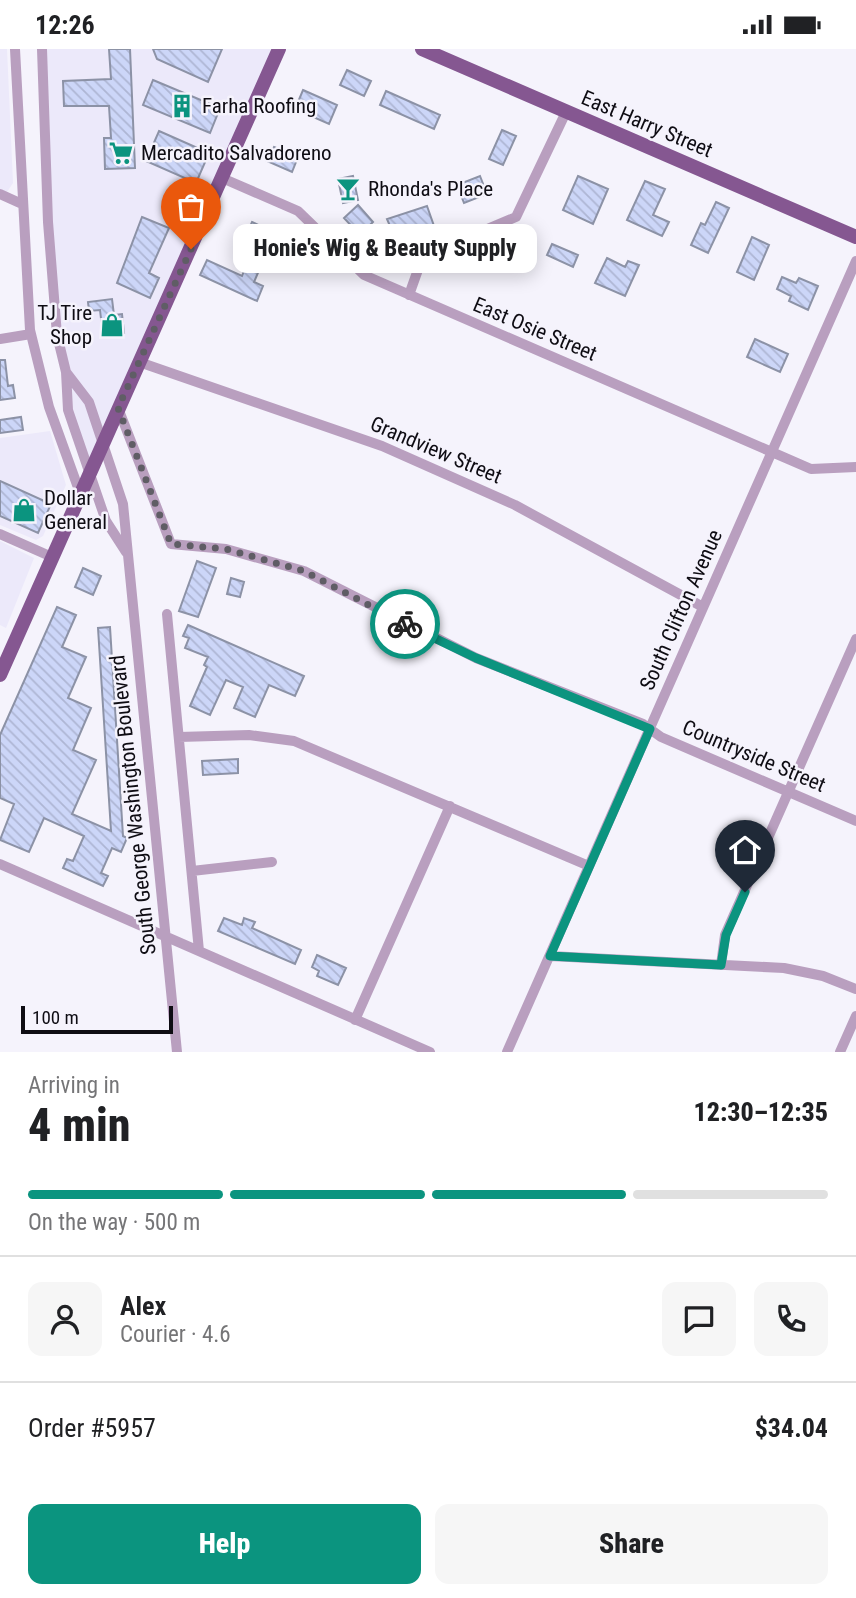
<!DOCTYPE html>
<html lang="en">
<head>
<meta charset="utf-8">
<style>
	:root { --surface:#fff; --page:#f6f6f6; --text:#202124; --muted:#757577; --line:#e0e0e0; --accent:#0b947f }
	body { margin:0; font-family:"Roboto Condensed",sans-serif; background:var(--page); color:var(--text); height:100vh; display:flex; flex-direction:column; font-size:26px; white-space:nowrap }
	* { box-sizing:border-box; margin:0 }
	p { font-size:23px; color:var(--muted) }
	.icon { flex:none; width:38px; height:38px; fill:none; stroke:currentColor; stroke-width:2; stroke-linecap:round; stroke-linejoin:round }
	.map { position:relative; height:1003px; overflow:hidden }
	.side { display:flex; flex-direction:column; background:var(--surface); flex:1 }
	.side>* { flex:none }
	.scale { position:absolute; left:21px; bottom:18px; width:152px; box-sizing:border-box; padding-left:7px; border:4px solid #0e0c13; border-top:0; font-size:19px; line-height:24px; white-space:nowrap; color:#0e0c13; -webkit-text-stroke:5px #f5f3fc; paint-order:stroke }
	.pin { position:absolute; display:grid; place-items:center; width:60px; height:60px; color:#fff; margin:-72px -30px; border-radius:50% 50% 50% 0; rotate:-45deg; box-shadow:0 0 7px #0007 }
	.pin .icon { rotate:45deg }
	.courier { position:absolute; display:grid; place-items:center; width:70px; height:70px; margin:-35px; border:5px solid #0b947f; border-radius:50%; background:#fff; color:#222; box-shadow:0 2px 9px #0007 }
	.bubble { position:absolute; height:49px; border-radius:14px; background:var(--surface); box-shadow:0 4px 18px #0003; font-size:23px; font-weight:800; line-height:49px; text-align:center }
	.summary em { font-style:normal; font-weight:800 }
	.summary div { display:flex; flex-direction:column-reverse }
	.summary { display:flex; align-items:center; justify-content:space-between; height:119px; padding:0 28px }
	h1 { font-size:46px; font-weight:800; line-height:52px }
	.bar { display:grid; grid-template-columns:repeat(4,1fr); gap:10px 7px; align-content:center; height:84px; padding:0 28px }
	.bar i { height:9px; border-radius:5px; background:var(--line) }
	.bar .selected { background:var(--accent) }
	.bar p { grid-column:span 4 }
	.line { display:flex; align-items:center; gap:18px; padding:0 28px; border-top:2px solid var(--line) }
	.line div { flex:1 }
	.round { display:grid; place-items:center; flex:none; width:74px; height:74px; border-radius:14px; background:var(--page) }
	.button { display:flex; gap:14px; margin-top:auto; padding:14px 28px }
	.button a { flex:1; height:80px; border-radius:14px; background:var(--accent); color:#fff; font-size:28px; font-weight:800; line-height:80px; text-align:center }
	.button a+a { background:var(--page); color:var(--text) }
	.status { display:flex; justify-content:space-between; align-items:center; height:49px; padding:0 35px; background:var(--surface); direction:ltr }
	.status svg { height:19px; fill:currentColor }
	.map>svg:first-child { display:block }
	.built { fill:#ece9fa }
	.building { fill:url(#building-back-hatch); stroke:#8c92a6; stroke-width:2 }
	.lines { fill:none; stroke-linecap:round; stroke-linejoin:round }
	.minor { stroke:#b99fbf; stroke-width:10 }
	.major { stroke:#855791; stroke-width:14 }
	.done { stroke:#5f5d65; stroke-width:7; stroke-dasharray:0 12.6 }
	.route { stroke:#0b947f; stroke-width:9 }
	.labels { text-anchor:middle; stroke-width:5; stroke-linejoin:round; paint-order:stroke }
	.poi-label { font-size:21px; fill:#0e0c13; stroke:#f5f3fc; text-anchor:start }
	.street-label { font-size:21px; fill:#0e0c13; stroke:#f5f3fc }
</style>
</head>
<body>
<div class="status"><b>12:26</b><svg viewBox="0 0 49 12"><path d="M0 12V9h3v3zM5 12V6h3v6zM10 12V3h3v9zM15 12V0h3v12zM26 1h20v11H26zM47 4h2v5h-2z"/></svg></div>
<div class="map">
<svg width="856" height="1003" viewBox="0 0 856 1003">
	<defs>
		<pattern id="building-back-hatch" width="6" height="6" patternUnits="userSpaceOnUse" patternTransform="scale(1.75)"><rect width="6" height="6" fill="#ccd6f8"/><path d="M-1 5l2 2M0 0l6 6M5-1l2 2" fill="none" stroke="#aeb6d4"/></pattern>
	</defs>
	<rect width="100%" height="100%" fill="#f5f3fc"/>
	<!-- built -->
	<path class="built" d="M0 0H7L13 134 7 143 0 142Z
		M42 0H279L90 421 68 361 57 286Z
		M50 382 66 436 43 487 36 491 0 476V389Z
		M0 492 34 509 6 579 0 576Z"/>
	<!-- building -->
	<path class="building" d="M109 0H130L135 119 105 120 104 89H111L109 57H64L63 32 111 30Z
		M153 0H222L208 33 157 10Z
		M347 21 371 32 364 47 340 36Z
		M153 31 220 59 210 84 143 56Z
		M303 41 337 56 329 75 295 60Z
		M386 42 440 66 434 80 380 56Z
		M502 81 516 87 503 116 489 110Z
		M159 82 209 104 196 134 146 112Z
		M274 98 298 108 292 123 267 112Z
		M353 127 358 151 343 154 338 130Z
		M480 127 487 145 464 154 457 136Z
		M578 127 608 140 593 175 563 161Z
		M645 132 665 140 653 166 669 173 662 187 627 171Z
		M716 153 729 159 708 204 691 196 701 174 705 176Z
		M358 156 373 173 360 186 344 169Z
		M427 157 434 177 396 191 387 170Z
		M142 168 169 179 149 224 159 229 150 249 117 234Z
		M252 173 275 184 254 233 263 237 257 252 200 226 207 211 242 227 248 212 237 207Z
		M752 188 769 196 754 231 737 223Z
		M552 195 578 206 573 218 547 206Z
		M607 209 625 218 628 212 639 216 625 247 595 234Z
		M782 228 796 234 799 229 818 237 808 261 789 252 791 247 777 240Z
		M112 250 114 266 122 265 124 284 103 287 100 261 89 262 88 253Z
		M755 290 788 305 780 323 747 308Z
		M0 311H5L8 337 13 336 15 349 0 351Z
		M21 368 23 381 0 384V371Z
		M0 432 51 455 38 484 0 467Z
		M197 512 216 519 198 568 179 562Z
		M83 519 101 527 93 546 75 538Z
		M231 529 244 533 240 548 227 545Z
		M57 558 76 566 62 598 86 608 68 649 91 659 73 701 96 711 72 765 111 782 98 579 110 578 123 787 127 789 121 803 112 799 101 824 108 827 103 837 63 819 67 810 73 812 84 787 44 769 29 803 0 791 14 755 0 749V686Z
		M188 576 304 627 295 647 269 636 255 668 234 659 243 638 226 631 210 666 190 657 207 618 204 616 208 608 185 599 189 589 183 587Z
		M238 710V724L203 726 202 712Z
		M224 869 242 876 244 869 255 873 252 879 301 901 295 915 218 882Z
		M317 906 346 919 338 936 317 927 319 922 312 918Z"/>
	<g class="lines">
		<!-- minor -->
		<path class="minor" d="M15 0 30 281 49 358 80 444
			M42 0 48 173 57 286 66 323 68 361 106 472 126 503
			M222 129 298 162 364 226 811 420 856 418
			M0 145 22 155
			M409 246 420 215 428 205 516 168 566 63
			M0 290 31 285
			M139 313 382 397 515 456 703 558
			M66 323 89 353 123 455 177 1003
			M118 359 171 495 226 500 304 522 476 609 643 675 661 688 856 772
			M0 485 52 508
			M167 565 199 902
			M179 688 249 686 294 692 589 817
			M0 815 430 1003
			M192 822 272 813
			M550 907 784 919 823 927 856 940
			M721 916 725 886 856 590
			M355 971 450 757
			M507 1003 856 212
			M840 1003 856 967"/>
		<!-- major -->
		<path class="major" d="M422 0 856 188
			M0 626 279 0"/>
	</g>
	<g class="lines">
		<!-- done -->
		<path class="done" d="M191 200 118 359 171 495 226 500 304 522 405 575"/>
		<!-- route -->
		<path class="route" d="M405 575 476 609 650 680 550 907 721 916 726 886 745 843"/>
	</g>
	<!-- icons -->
	<defs>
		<g id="building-bare" transform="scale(1.89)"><path d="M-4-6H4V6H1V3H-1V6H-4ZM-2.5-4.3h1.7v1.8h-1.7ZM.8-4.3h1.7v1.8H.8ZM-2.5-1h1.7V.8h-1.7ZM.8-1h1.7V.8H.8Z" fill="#0b947f" stroke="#f5f3fc" stroke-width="2.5" paint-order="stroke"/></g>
		<g id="supermarket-bare" transform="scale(1.89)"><path d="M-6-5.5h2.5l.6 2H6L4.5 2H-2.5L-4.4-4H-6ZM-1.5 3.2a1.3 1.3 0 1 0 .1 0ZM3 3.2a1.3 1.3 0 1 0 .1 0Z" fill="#0b947f" stroke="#f5f3fc" stroke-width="2.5" paint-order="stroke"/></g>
		<g id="bar-bare" transform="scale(1.89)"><path d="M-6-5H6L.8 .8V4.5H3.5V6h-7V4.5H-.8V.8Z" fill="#0b947f" stroke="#f5f3fc" stroke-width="2.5" paint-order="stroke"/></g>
		<g id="shop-bare" transform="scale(1.89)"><path d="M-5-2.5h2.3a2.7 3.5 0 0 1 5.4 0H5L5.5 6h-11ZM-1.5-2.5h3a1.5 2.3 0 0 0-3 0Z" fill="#0b947f" stroke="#f5f3fc" stroke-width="2.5" paint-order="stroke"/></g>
	</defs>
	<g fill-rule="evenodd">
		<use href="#building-bare" x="182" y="57"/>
		<use href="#supermarket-bare" x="121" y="104"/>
		<use href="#bar-bare" x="348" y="140"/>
		<use href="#shop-bare" x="112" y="276"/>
		<use href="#shop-bare" x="24" y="461"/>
	</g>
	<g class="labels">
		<!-- poi labels -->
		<g class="poi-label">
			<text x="202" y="64">Farha Roofing</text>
			<text x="141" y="111">Mercadito Salvadoreno</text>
			<text x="368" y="147">Rhonda's Place</text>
			<text x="92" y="271" text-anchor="end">TJ Tire<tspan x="92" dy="24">Shop</tspan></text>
			<text x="44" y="456">Dollar<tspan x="44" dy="24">General</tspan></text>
		</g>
		<!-- street labels -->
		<g class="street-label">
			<text transform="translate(647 75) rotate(23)" y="7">East Harry Street</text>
			<text transform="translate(535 280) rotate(23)" y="7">East Osie Street</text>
			<text transform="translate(436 401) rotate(23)" y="7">Grandview Street</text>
			<text transform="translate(681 561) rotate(-66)" y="7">South Clifton Avenue</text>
			<text transform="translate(754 707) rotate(23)" y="7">Countryside Street</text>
			<text transform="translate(133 756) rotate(-96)" y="7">South George Washington Boulevard</text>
		</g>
	</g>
</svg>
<div class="scale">100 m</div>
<div class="pin" style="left:191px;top:200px;background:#ea580c"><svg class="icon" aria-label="bag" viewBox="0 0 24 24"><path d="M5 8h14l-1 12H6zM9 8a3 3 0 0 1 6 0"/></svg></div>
<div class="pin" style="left:745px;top:843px;background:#1f2937"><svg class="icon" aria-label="home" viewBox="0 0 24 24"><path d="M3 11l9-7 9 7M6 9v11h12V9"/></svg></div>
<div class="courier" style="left:405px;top:575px"><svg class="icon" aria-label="bike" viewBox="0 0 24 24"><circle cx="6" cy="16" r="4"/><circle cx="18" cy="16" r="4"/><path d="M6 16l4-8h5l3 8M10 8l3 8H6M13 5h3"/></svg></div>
<div class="bubble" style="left:233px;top:175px;width:304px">Honie's Wig &amp; Beauty Supply</div>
</div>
<section class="side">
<div class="summary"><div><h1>4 min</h1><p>Arriving in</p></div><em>12:30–12:35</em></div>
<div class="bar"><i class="selected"></i><i class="selected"></i><i class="selected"></i><i></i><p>On the way · 500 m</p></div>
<div class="line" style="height:126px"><a class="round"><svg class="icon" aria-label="person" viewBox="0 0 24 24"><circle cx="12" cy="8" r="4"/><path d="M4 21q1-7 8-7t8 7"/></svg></a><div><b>Alex</b><p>Courier · 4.6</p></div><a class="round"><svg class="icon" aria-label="chat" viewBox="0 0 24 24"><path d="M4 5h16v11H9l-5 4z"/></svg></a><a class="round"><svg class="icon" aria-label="phone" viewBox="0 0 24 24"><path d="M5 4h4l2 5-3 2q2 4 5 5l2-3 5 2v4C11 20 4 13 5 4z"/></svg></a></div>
<div class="line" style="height:91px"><div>Order #5957</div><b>$34.04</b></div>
<div class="button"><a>Help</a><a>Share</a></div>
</section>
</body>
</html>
